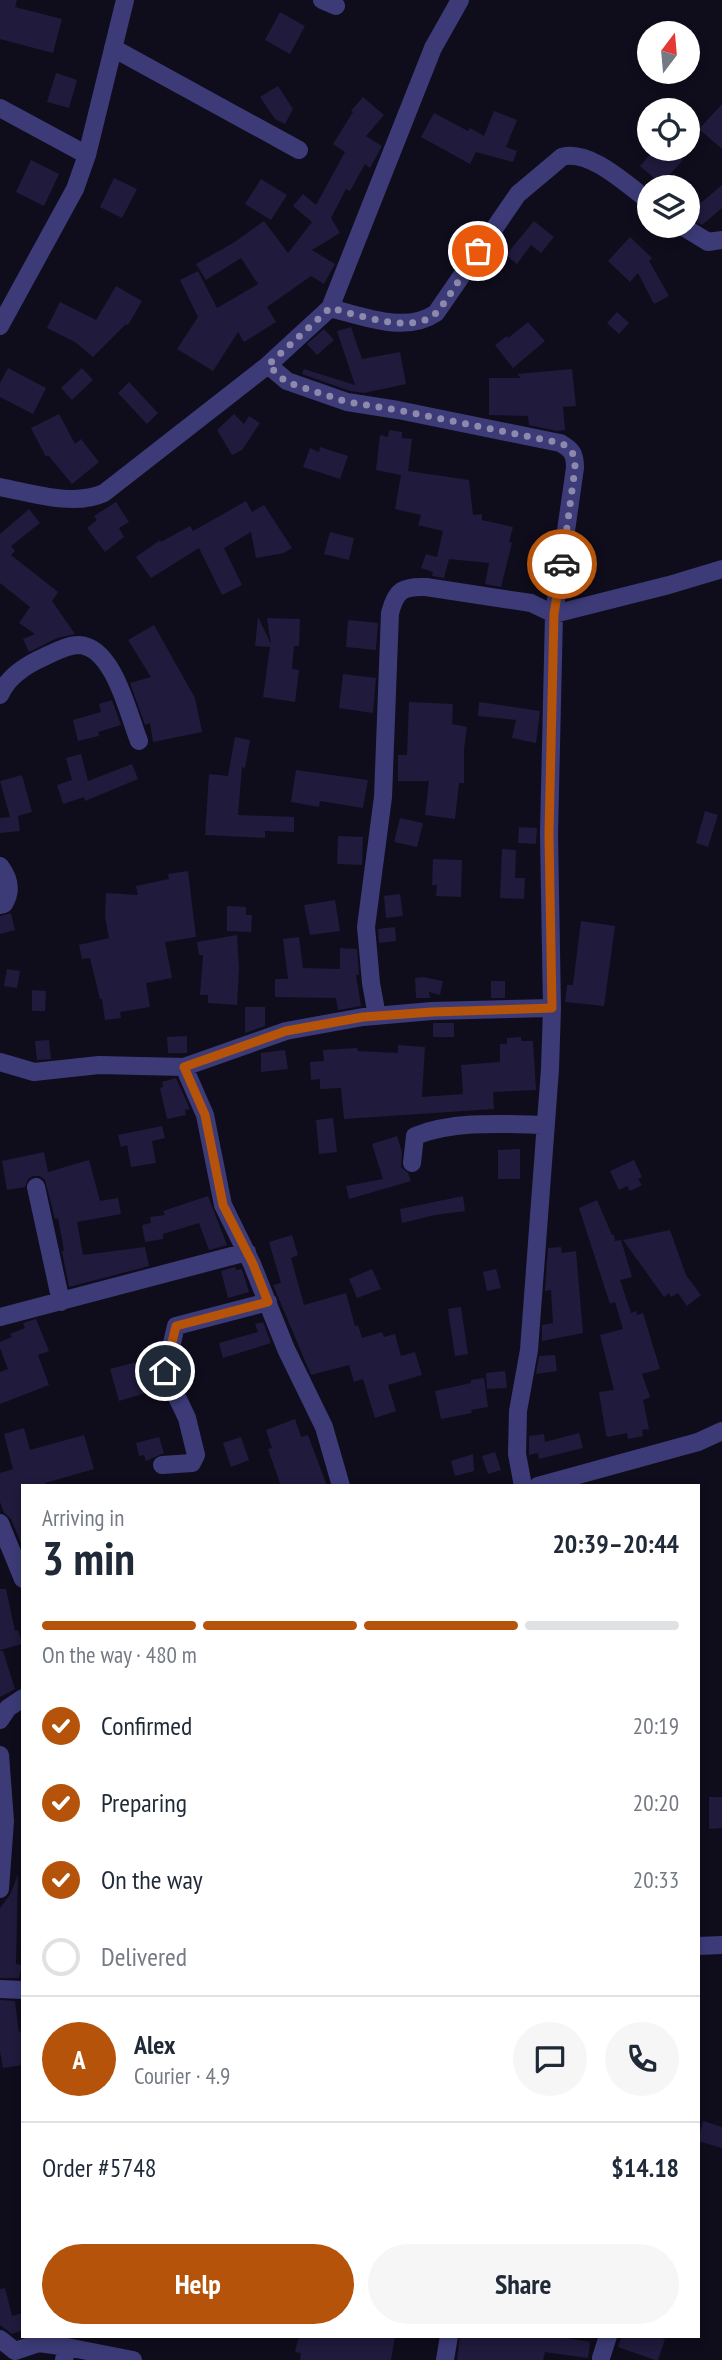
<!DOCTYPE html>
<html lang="en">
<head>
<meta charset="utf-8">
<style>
	:root { --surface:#fff; --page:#f6f6f7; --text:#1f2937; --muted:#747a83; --line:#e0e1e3; --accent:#b45309 }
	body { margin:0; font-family:"PT Sans Narrow",sans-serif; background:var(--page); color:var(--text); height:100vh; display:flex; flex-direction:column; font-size:26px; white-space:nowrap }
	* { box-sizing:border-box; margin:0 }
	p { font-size:23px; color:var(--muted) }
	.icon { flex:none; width:38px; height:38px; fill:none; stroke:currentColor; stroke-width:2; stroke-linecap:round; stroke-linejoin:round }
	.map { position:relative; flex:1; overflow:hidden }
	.drawer { position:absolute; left:21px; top:1484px; width:679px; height:854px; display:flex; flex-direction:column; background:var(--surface); border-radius:0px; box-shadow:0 4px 10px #0003 }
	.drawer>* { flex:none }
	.needle { width:46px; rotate:16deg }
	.tools { position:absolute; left:637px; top:21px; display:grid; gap:14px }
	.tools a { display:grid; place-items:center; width:63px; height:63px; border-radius:50%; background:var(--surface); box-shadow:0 4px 10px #0003; font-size:35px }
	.pin { position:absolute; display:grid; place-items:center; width:60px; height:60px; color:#fff; margin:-30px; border:4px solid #fff; border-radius:50%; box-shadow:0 2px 7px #0007 }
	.courier { position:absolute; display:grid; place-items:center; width:70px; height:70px; margin:-35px; border:5px solid #b45309; border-radius:50%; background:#fff; color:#222; box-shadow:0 2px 9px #0007 }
	.summary em { font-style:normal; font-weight:700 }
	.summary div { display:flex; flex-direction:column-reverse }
	.summary { display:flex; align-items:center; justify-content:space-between; height:119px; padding:0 21px }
	h1 { font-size:46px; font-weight:700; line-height:52px }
	.bar { display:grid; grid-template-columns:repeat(4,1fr); gap:10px 7px; align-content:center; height:84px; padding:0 21px }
	.bar i { height:9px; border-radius:5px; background:var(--line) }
	.bar .current { background:var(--accent) }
	.bar p { grid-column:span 4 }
	.line { display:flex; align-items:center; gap:18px; padding:0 21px; border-top:2px solid var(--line) }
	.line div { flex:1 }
	.round { display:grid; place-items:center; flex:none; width:74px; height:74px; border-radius:37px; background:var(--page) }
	ol { padding:0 21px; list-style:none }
	li { display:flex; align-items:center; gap:21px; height:77px }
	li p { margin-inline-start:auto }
	li .icon { padding:7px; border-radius:50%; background:var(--accent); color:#fff; stroke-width:4 }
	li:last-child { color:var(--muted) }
	li i { width:38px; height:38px; border:4px solid var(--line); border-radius:50% }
	.cta { display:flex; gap:14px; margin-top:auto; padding:14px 21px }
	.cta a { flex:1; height:80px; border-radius:42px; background:var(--accent); color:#fff; font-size:28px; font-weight:700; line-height:80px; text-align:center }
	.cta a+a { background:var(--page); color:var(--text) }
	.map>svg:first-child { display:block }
	.building { fill:#201a3c }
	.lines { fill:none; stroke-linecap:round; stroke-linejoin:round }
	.minor { stroke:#3c3b78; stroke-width:18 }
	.done { stroke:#8c89ad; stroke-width:7; stroke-dasharray:0 12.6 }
	.route { stroke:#b45309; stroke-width:9 }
</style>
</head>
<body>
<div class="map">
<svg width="722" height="2360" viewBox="0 0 722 2360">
	<rect width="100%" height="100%" fill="#0f0d1c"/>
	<!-- building -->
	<path class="building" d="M0 0H17L15 7 62 19 53 53 0 39Z
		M280 12 305 26 290 54 265 40Z
		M56 73 77 80 69 108 47 102Z
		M278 86 293 109 285 124 275 119 260 97Z
		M363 97 384 115 366 136 382 146 370 168 365 164 350 191 346 189 331 218 340 233 312 250 335 264 324 284 311 276 267 307 276 322 244 342 238 332 213 371 177 349 198 317 180 280 198 271 217 308 258 284 241 258 206 280 196 264 233 243 264 221 288 253 312 222 293 206 303 194 316 205 345 152 333 144 353 112 351 111Z
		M722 104V149L699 129Z
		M494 111 517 120 506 147 517 151 513 162 476 152 470 164 421 137 434 113 468 131 470 128 484 136Z
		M655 149H670L683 160 661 184 640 166Z
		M31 160 59 174 44 206 16 192Z
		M114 178 137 189 122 218 100 207Z
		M261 179 287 195 271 220 245 204Z
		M722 185V208L702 225 689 217 688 214Z
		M534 221 554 237 541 253 531 245 517 264 506 255Z
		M630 237 652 258 649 261 669 296 654 304 638 273 630 282 608 261Z
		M116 286 142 301 128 325 126 324 93 357 75 342 47 328 60 302 96 320Z
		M617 312 629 323 619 334 607 323Z
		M528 322 545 341 513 368 495 345 507 336 508 338Z
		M351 327 362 359 400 352 406 384 364 393 350 391 302 374 304 369 355 385 337 331Z
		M324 329 334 340 317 355 307 344Z
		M8 368 46 388 33 414 0 397V383Z
		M82 368 93 380 72 400 61 388Z
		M572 369 576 406 563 407 565 430 557 431 529 425 528 416 489 415V378H521L517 374Z
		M129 382 158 413 147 424 118 393Z
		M59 414 75 444 81 439 99 462 72 484 48 455 46 457 31 428Z
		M234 414 244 424 249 416 260 423 242 450 232 455 217 430Z
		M389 430 402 432V438L412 439 408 471 469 480 473 515 482 514V520L513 527 509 542 512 543 501 587 485 584 489 563 449 559 444 578 432 576 433 572 421 568 426 554 437 557 443 531 418 525 421 515 395 509 401 475 376 470 380 435 388 437Z
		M320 447 348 456 340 479 303 467 310 448 319 452Z
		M246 501 252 512 264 505 292 548 284 553 256 558 251 532 224 548 242 585 222 595 199 548 151 578 136 557 160 540 161 542 190 526 193 531Z
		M116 502 129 522 119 528 124 537 105 552 87 528 97 520 94 516Z
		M29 509 40 523 11 546 15 551 11 555 58 592 52 601 75 634 57 638 29 652 23 639 35 634 19 623 30 607 0 583V534Z
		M330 532 354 538 349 560 324 554Z
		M258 617 271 644 267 618 300 619 299 646H294L292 669 299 670 295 702 263 697 270 647 255 646Z
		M348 620 378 623 376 650 346 647Z
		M154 625 195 698 202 732 153 742 150 723 145 725 130 683 151 677 128 640Z
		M343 674 376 678 373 713 339 708Z
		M112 700 121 725 98 732 99 736 78 741 73 720 101 712 99 704Z
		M409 702 453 704 452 724 467 727 464 749V783H459L455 819 425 815 429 781H398V755H407Z
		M479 702 540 711 536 743 512 738 516 720 478 716Z
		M235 737 250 740 245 768 242 767 238 815 294 817V832L265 831V838L205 835 209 774 228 776Z
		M81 754 88 781 132 764 138 779 85 801 84 797 63 804 57 785 72 780 66 758Z
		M296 770 368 780 363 808 320 801 319 807 291 802Z
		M22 775 32 812 14 817 18 816 20 831 0 833V818L10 817 0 781Z
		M705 811 718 815 708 847 696 843Z
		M400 818 423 823 417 847 394 842Z
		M519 827 537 828 536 844 518 843Z
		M338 836 363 837 362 865 337 864Z
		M502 849 516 850 515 878H525L524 899 500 898Z
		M433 859 462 860 461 897 436 896 437 885H432Z
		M188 871 196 937 165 942 172 978 146 983 150 1007 120 1012 121 1018 105 1020 102 999H100L90 958 82 959 79 945 109 938 105 917 106 893 138 895 136 886 169 879 168 874Z
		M400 894 403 916 386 918 384 896Z
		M335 900 340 931 310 935 304 905Z
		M227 906 246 907V915H252L251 932 227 931Z
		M11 913 15 930 0 934V916Z
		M581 921 615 926 604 1006 565 1002 567 985H573Z
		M395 927 396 941 379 943 378 929Z
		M237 935 239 969 237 1005 208 1003V995H200L203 955H199L197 942Z
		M299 937 303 968 340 969V948L357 949 359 975H356L361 1006 338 1010 336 998 275 997V979H288L283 939Z
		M7 969 20 971 17 988 4 986Z
		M423 977 443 981 440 995 429 992 430 998H416L415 978Z
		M491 981H505V998H491Z
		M32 990 46 991 45 1011H32Z
		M245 1007H265V1026L245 1033Z
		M433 1023H454V1037H433Z
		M187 1036V1053H168L167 1037Z
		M521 1037V1041H533L536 1090 493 1092 494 1109 344 1119 341 1088 320 1089V1079L311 1080 310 1062 324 1061 323 1050 357 1048 358 1051 398 1053V1045L425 1047 422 1097 463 1094 461 1065 500 1062V1044H507V1038Z
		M49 1040 51 1059 37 1060 35 1041Z
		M285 1050 288 1069 261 1072V1053Z
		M176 1078 190 1109 185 1110 186 1115 167 1119 160 1088 163 1087 162 1082Z
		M333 1118 337 1152 319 1154 316 1120Z
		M162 1126 165 1138 152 1141 156 1163 131 1167 127 1145 121 1147 118 1135Z
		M397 1136 402 1152 401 1167 408 1173 411 1181 349 1199 346 1186 383 1179 372 1144Z
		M520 1149V1179H498V1150Z
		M44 1152 48 1172 89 1160 100 1201 118 1198 121 1214 77 1222 83 1255 145 1247 149 1266 69 1287 62 1251H64L58 1218 55 1219 45 1180 40 1176H33L28 1179 25 1187 7 1190 2 1161Z
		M634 1160 642 1177 638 1179 642 1185 630 1191 627 1186 619 1190 610 1171Z
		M208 1196 227 1245 209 1250 199 1223 163 1234V1239L145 1242 142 1225 151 1223 150 1217 165 1215 163 1211Z
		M463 1196 465 1211 435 1215 402 1223 400 1209Z
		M597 1200 612 1235H614L615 1241 621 1240 632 1277 620 1280 631 1313 636 1311 637 1315 643 1313 660 1369 642 1374 650 1397 643 1400 649 1429 642 1430 643 1436 628 1439 627 1433 608 1437 606 1435 599 1392 614 1390 600 1335 623 1329 615 1302 610 1304 579 1208Z
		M670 1230 686 1275 701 1295 687 1306 678 1293 671 1297 669 1293 664 1297 623 1240Z
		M292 1235 298 1255 291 1258 304 1305 346 1293 355 1326 358 1325 362 1338 382 1332 384 1337 395 1334 401 1356 415 1352 422 1375 388 1385 396 1411 375 1418 363 1379 354 1382 349 1365 311 1375 273 1285 281 1283 269 1242Z
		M561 1247 562 1253 576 1251 583 1333 542 1341V1325L553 1323 551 1290 545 1291 548 1248Z
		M235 1267 236 1270 242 1269 249 1292 228 1298 221 1271Z
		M372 1269 381 1289 357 1298 349 1279Z
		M496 1269 501 1288 487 1291 483 1272Z
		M461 1307 468 1354 455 1356 448 1309Z
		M36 1319 49 1351 38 1355 49 1385 0 1404V1372L8 1369 0 1348V1342L12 1337 10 1334 25 1328 23 1323Z
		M263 1322 271 1343 223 1358 219 1343 258 1332 255 1324Z
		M555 1355 557 1371 536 1374 539 1356Z
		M140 1361 149 1392 119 1401 110 1369Z
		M505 1371 507 1388 487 1389 486 1373Z
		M484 1378 488 1407 471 1410 472 1413 441 1419 435 1391 471 1383V1380Z
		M295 1419 301 1437 308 1435 327 1486H281L268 1449 272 1448 266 1430Z
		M24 1428 30 1450 84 1435 94 1469 45 1483V1486H23V1548L11 1519 4 1513 0 1502V1473L13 1469 4 1434Z
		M579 1433 583 1448 539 1459 538 1453 529 1455V1436L544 1434 545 1442Z
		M159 1437 164 1453 146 1461 144 1455 139 1456 136 1443Z
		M241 1437 249 1460 231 1467 223 1443Z
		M495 1452 501 1470 488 1474 482 1456Z
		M473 1454 474 1471 455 1476 451 1461Z
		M0 1589H6L15 1631 18 1630 22 1644 0 1650Z
		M0 1651H3L15 1689 0 1697Z
		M709 1797H722V1828L709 1829Z
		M18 1874 16 1964 22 1965 19 1978H0V1908L10 1895Z
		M0 2000 15 2001 19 2032 23 2031V2065L3 2068 0 2051Z
		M703 2121 722 2127V2148L698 2141Z
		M5 2288 12 2316 23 2313V2330L12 2334 0 2325V2289Z
		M299 2336H395L391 2360H300L301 2353 295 2352Z
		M460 2336H555L590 2342 588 2358 545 2352 543 2360H457Z
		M622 2336H658L665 2339 658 2360H655L618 2347Z"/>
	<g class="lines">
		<!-- minor -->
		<path class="minor" d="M322 0 336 6
			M113 48 299 150
			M0 108 87 155
			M682 226 708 242 722 240
			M330 308C362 316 406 334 436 313L518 194 562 157C590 149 627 185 649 201
			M0 326 75 189 87 155 125 0
			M268 365 330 308 433 48 460 0
			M0 487C32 493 74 507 104 493L268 365 287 381 347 402 398 410 560 443C573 450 575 455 575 468L554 614 549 834 552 1008 550 1069 529 1350 518 1411 517 1454 523 1486
			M0 695C8 676 26 665 44 657 55 652 67 645 79 645 114 647 128 714 139 741
			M0 866C9 878 12 891 4 904L0 905
			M377 1016 371 983 366 927 383 797 390 613C396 590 403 586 426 587L531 603 554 614 669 585 722 569
			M0 1062 34 1072 99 1065 184 1067 286 1031 363 1017 432 1011 552 1008
			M184 1067 205 1115 223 1205 252 1264 286 1349 324 1427 341 1486
			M412 1163 415 1136C455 1120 504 1124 546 1125
			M36 1187 61 1302
			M0 1317 247 1252
			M162 1465 192 1463 196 1455 187 1418 165 1372 176 1326 268 1302
			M538 1486 698 1442 722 1431
			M0 1523 23 1579
			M0 1720 8 1708 23 1698
			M0 1755 5 1821 0 1889
			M698 1946 722 1945
			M0 1989 23 1990
			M0 2339 15 2351 39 2343 67 2347
			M601 2358 608 2336
			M64 2360 67 2347 133 2360
			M445 2360 449 2336"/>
	</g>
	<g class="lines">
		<!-- done -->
		<path class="done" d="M478 251C466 267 448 301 435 314 413 335 356 314 330 308L268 365 286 382 347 402 398 410 561 443C573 450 575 455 575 468L562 564"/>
		<!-- route -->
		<path class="route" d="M165 1371 176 1326 268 1302 253 1264 223 1205 205 1115 184 1067 286 1031 363 1017 432 1012 552 1008 549 834 554 614 562 564"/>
	</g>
</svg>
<div class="tools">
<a><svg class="needle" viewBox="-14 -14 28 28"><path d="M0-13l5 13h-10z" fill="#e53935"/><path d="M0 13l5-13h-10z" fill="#747a83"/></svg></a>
<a><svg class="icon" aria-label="locate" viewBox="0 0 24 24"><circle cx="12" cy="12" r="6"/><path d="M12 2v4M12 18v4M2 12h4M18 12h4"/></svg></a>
<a><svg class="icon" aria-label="layers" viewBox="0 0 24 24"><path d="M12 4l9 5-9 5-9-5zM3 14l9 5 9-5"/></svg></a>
</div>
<div class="pin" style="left:478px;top:251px;background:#ea580c"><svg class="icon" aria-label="bag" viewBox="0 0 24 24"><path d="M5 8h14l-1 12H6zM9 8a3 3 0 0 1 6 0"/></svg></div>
<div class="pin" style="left:165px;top:1371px;background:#1f2937"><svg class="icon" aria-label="home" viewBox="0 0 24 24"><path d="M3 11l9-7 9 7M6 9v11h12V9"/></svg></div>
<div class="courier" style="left:562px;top:564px"><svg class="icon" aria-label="car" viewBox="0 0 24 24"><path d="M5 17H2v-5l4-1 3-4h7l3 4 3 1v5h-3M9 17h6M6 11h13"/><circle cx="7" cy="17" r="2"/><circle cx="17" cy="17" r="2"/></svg></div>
<section class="drawer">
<div class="summary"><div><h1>3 min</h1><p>Arriving in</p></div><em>20:39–20:44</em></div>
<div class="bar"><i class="current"></i><i class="current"></i><i class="current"></i><i></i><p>On the way · 480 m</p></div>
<ol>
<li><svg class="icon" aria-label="check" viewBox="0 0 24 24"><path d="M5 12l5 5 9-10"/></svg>Confirmed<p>20:19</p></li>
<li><svg class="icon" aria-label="check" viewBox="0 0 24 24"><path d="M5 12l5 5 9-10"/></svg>Preparing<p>20:20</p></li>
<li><svg class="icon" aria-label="check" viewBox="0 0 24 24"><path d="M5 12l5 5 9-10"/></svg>On the way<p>20:33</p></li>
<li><i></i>Delivered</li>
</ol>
<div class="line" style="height:126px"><b class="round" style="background:var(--accent);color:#fff">A</b><div><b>Alex</b><p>Courier · 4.9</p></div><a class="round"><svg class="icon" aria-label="chat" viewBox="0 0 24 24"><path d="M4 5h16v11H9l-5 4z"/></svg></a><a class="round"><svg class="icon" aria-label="phone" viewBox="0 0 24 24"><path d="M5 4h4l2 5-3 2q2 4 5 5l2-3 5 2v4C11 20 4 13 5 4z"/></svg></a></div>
<div class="line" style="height:91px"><div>Order #5748</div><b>$14.18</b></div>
<div class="cta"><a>Help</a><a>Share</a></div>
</section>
</div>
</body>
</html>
